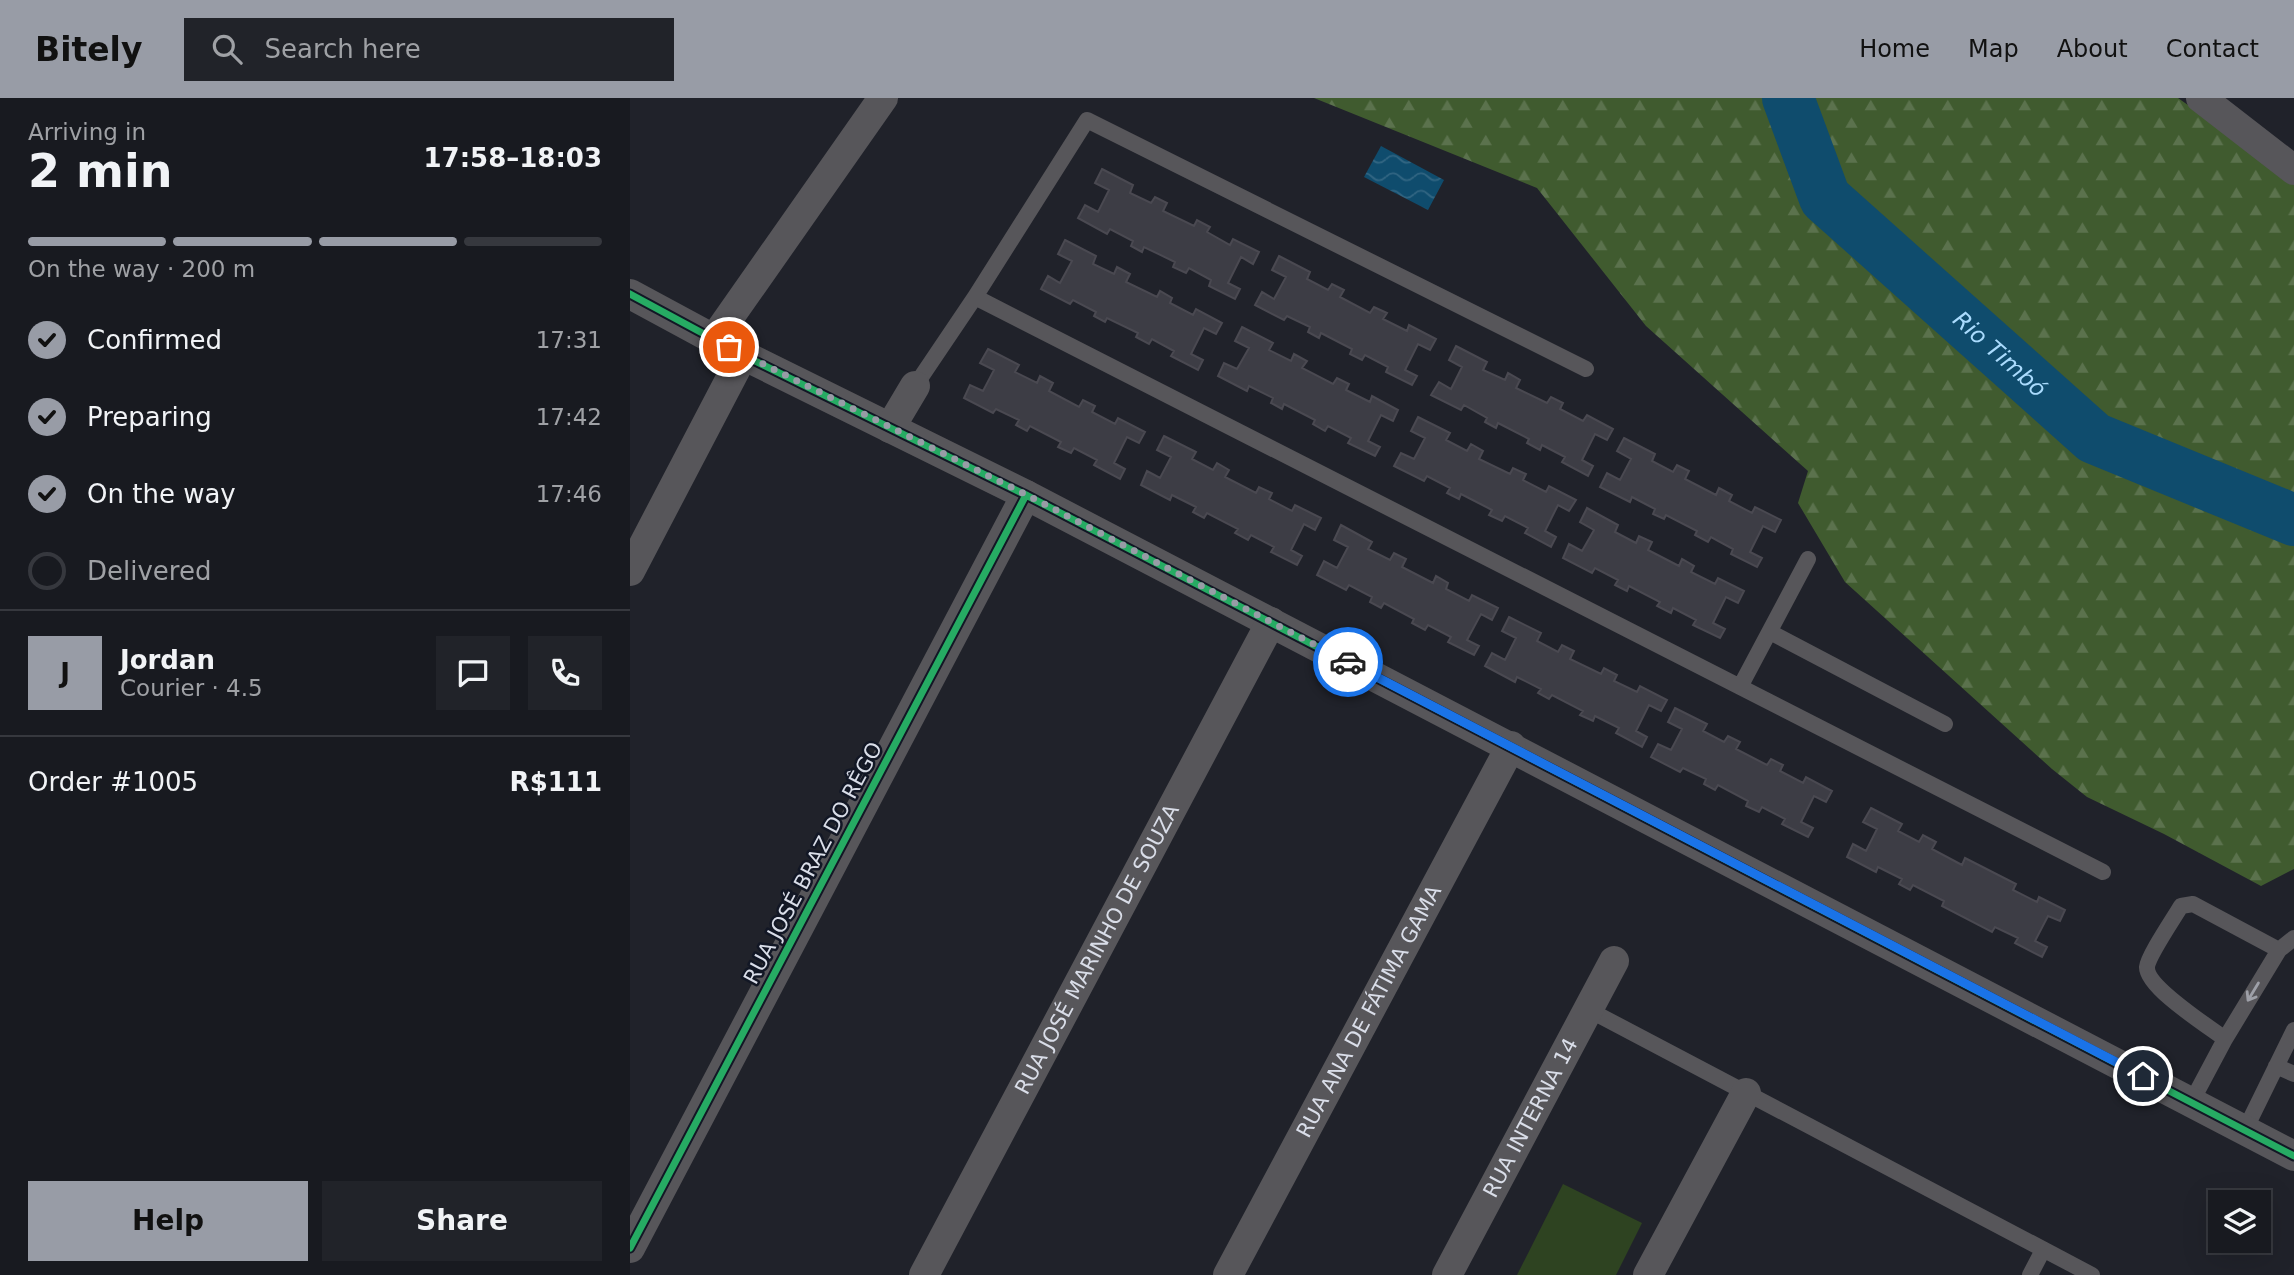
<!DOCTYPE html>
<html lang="en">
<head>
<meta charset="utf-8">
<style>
	:root { --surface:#181a20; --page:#212329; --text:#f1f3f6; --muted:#9fa1a5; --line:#36383e; --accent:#989ca6 }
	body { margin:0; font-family:"DejaVu Sans",sans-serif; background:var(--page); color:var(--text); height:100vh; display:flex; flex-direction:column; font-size:26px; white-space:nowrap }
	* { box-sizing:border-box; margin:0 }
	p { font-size:23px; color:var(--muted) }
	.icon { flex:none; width:38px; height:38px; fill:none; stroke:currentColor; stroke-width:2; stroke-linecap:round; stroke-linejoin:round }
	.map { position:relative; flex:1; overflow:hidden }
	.drawer { display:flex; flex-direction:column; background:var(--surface); width:630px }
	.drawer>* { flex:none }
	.controls { position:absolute; left:1578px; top:1092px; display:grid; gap:14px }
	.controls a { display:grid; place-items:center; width:63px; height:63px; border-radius:0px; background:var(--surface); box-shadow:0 7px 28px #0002,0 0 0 2px var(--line); font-size:35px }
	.pin { position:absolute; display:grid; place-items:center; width:60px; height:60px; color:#fff; margin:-30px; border:4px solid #fff; border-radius:50%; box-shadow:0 2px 7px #0007 }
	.courier { position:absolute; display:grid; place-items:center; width:70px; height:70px; margin:-35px; border:5px solid #1a73e8; border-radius:50%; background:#fff; color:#222; box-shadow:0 2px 9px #0007 }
	.head em { font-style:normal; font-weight:600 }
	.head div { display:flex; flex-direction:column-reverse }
	.head { display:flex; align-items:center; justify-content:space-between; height:119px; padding:0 28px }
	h1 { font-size:46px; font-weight:600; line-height:52px }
	.bar { display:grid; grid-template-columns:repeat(4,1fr); gap:10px 7px; align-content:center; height:84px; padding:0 28px }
	.bar i { height:9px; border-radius:5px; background:var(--line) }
	.bar .active { background:var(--accent) }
	.bar p { grid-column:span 4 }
	.line { display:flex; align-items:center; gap:18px; padding:0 28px; border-top:2px solid var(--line) }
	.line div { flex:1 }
	.round { display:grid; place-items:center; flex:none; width:74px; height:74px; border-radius:0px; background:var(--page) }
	ol { padding:0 28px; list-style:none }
	li { display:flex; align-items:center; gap:21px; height:77px }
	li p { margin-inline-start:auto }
	li .icon { padding:7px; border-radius:50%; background:var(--accent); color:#111; stroke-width:4 }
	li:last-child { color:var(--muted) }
	li i { width:38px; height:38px; border:4px solid var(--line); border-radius:50% }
	.cta { display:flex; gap:14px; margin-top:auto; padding:14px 28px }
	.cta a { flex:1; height:80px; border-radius:0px; background:var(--accent); color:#111; font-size:28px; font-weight:600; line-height:80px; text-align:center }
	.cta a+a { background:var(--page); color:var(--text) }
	header { display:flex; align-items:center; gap:42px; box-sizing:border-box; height:98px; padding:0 35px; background:var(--accent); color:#111 }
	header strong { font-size:33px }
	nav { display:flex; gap:38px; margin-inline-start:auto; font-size:24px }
	.search { width:490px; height:63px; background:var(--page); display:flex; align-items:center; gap:18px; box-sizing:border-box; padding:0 24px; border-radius:0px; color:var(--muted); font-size:26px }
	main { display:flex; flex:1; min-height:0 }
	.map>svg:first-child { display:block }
	.forest { fill:url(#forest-firs) }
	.pitch { fill:#2e4321 }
	.water { fill:url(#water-waves) }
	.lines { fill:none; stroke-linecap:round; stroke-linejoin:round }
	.river { stroke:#0f4c6d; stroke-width:52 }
	.building { fill:#3d3d45; stroke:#4a4951; stroke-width:2 }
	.service { stroke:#57565a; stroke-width:16 }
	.minor { stroke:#57565a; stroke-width:30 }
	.cycleway-casing { stroke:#121725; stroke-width:11 }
	.cycleway { stroke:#26ab63; stroke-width:7 }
	.oneway { stroke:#9ea0a8 }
	.done { stroke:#989ca6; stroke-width:7; stroke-dasharray:0 12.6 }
	.route { stroke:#1a73e8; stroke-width:9 }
	.labels { text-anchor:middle; stroke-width:5; stroke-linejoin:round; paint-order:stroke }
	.street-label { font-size:21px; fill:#d9dde8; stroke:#121725 }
	.water-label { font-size:23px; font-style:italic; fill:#aadbfd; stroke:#121725 }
</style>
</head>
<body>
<header>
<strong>Bitely</strong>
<div class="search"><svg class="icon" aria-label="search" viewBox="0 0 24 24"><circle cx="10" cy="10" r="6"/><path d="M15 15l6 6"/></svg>Search here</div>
<nav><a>Home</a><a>Map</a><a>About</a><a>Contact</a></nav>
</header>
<main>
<section class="drawer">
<div class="head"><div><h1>2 min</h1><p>Arriving in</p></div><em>17:58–18:03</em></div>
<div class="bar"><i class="active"></i><i class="active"></i><i class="active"></i><i></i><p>On the way · 200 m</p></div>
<ol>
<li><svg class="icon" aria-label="check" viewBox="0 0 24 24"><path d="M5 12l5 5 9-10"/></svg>Confirmed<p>17:31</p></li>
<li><svg class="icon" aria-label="check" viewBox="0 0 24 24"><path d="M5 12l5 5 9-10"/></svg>Preparing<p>17:42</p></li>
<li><svg class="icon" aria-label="check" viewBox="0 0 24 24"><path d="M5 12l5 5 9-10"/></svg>On the way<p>17:46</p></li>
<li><i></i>Delivered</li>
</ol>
<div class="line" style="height:126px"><b class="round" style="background:var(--accent);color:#111">J</b><div><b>Jordan</b><p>Courier · 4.5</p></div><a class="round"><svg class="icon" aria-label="chat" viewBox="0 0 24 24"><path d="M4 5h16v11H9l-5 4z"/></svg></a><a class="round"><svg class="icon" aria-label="phone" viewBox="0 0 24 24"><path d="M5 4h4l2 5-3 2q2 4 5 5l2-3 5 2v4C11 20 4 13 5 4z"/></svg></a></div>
<div class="line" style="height:91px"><div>Order #1005</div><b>R$111</b></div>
<div class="cta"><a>Help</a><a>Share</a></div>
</section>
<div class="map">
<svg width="1664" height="1177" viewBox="0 0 1664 1177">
	<defs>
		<pattern id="forest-firs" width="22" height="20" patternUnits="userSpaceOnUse" patternTransform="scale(1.75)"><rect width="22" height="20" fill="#405b2f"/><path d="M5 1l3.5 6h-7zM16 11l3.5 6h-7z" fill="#5b724d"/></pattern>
		<pattern id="water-waves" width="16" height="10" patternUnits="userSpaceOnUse" patternTransform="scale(1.75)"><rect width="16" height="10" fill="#0f4c6d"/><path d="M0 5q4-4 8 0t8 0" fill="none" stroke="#316582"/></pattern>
	</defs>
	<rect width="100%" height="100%" fill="#20222a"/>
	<!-- forest -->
	<path class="forest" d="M684 0H1548L1664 82V771L1631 788 1534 736 1457 699 1422 671 1215 484 1168 405 1178 373 1016 228 907 90Z"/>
	<!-- pitch -->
	<path class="pitch" d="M933 1086 1012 1125 986 1177H887Z"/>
	<!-- water -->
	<path class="water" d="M751 48 814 82 798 112 734 79Z"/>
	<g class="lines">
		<!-- river -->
		<path class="river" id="s1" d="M1158 0 1195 100 1464 340 1664 422"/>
	</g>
	<!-- building -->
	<path class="building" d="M472 71 503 87 500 95 521 105 525 99 537 105 533 113 564 128 567 122 580 129 577 134 600 147 603 141 629 154 623 166 611 159 598 185 610 191 605 201 579 188 581 182 559 170 556 175 543 169 545 164 514 149 512 154 501 148 503 143 480 131 477 136 448 120 455 107 468 114 479 92 465 85Z
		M435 142 466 158 463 166 484 176 487 169 500 176 496 184 527 199 530 193 542 200 540 205 563 217 566 211 592 225 586 236 574 230 561 256 573 262 568 272 541 258 544 253 522 241 519 246 506 239 508 235 477 220 475 224 464 218 466 214 443 202 440 206 411 191 418 178 430 185 442 163 428 156Z
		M649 158 680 174 677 181 698 192 702 186 714 192 710 199 740 215 744 209 757 215 753 221 777 233 779 227 806 241 800 252 788 246 775 272 787 278 782 287 756 274 758 269 735 257 732 262 720 256 722 251 691 235 689 240 678 234 680 229 657 218 654 222 625 207 632 194 644 201 656 179 642 172Z
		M612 229 643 245 639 252 661 263 664 256 677 263 672 270 703 286 707 280 719 286 716 292 740 304 742 298 768 312 763 323 751 317 738 343 750 349 745 358 718 345 721 340 698 328 695 333 683 326 685 322 654 306 652 311 641 305 643 300 619 288 617 293 588 278 594 265 607 271 619 250 605 243Z
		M826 248 857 264 853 272 875 282 878 275 890 282 886 290 917 305 921 299 933 305 930 311 953 323 957 317 983 331 977 342 965 336 952 362 963 368 958 378 932 364 935 359 912 347 910 352 897 345 899 341 868 325 866 330 855 324 857 320 834 307 831 312 801 297 809 284 821 291 832 269 819 262Z
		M358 251 389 267 385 274 407 285 410 278 423 285 419 293 449 309 453 302 465 308 462 314 485 326 488 320 515 334 509 345 497 339 484 365 495 371 490 381 464 367 467 362 444 350 441 355 428 349 431 344 400 328 397 333 386 327 389 322 366 311 363 315 334 300 340 287 353 293 364 272 350 265Z
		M788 319 820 335 816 342 837 353 841 346 853 353 849 361 880 376 883 370 896 376 893 382 916 394 919 388 946 402 939 413 928 407 915 433 926 439 921 449 895 435 898 430 875 418 872 423 859 417 862 412 831 396 829 401 817 395 820 390 797 378 794 383 764 368 771 355 784 361 795 340 781 333Z
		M534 338 566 354 562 361 583 372 587 365 599 372 595 379 626 395 629 389 642 395 639 401 662 413 665 407 691 420 685 432 674 426 661 452 672 458 667 467 641 454 644 449 621 437 618 442 605 435 608 431 577 415 574 420 563 414 566 409 542 397 540 402 511 387 517 373 530 380 541 359 527 352Z
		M994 340 1025 356 1022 363 1043 374 1047 367 1059 373 1055 381 1086 397 1089 390 1102 397 1099 403 1122 415 1125 409 1151 422 1145 434 1133 428 1120 454 1132 460 1127 469 1101 456 1103 451 1081 439 1078 444 1065 437 1067 433 1036 417 1034 421 1023 416 1025 411 1002 399 1000 404 970 389 977 375 990 382 1001 361 987 353Z
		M957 410 988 427 985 434 1006 445 1009 438 1022 444 1018 452 1049 468 1052 461 1064 468 1061 474 1085 486 1088 480 1114 493 1108 505 1096 499 1083 525 1095 531 1090 540 1063 527 1066 522 1043 510 1041 515 1027 508 1030 504 999 488 997 493 985 487 988 482 965 470 962 475 933 460 939 446 952 453 964 432 950 424Z
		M711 427 742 444 738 451 760 462 764 455 776 461 772 469 803 485 806 478 818 485 816 491 839 503 842 497 868 510 862 522 851 516 837 542 849 548 844 557 818 544 821 539 798 527 795 532 782 525 784 521 754 505 751 510 740 504 742 499 719 487 716 492 687 477 694 463 707 470 718 449 704 442Z
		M879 519 911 535 907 543 928 554 932 547 944 553 940 561 971 576 974 570 987 577 984 583 1007 594 1010 588 1037 602 1031 613 1019 607 1006 633 1017 639 1012 649 986 635 989 630 965 618 963 623 950 617 953 613 922 597 919 601 908 595 911 591 887 579 885 584 855 568 862 555 875 562 886 540 872 533Z
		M1045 610 1077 626 1073 633 1094 644 1098 638 1110 644 1106 651 1137 667 1141 661 1153 667 1150 673 1173 685 1176 679 1202 693 1196 704 1184 698 1171 724 1183 730 1178 739 1152 726 1155 721 1132 709 1129 714 1116 708 1118 703 1088 687 1085 692 1074 686 1076 681 1053 670 1050 674 1021 659 1028 646 1041 652 1052 631 1038 624Z
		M1241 710 1272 726 1268 733 1289 744 1293 737 1306 744 1302 751 1332 767 1335 760 1386 786 1383 792 1407 804 1409 799 1435 812 1430 823 1418 818 1405 843 1417 849 1412 859 1385 845 1388 840 1365 829 1362 834 1312 808 1314 803 1283 787 1280 792 1269 786 1272 781 1248 769 1246 774 1217 759 1223 746 1236 753 1247 731 1233 724Z"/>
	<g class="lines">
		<!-- service -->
		<path class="service" d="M956 271 457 22 345 199 1473 774
			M285 288 345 199
			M1140 534 1315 626
			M1110 589 1178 461
			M959 912 1462 1177
			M1595 941C1578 928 1516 889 1517 869 1518 858 1544 820 1551 808L1563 806 1649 852
			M1646 968 1664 976
			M1562 1003 1595 941 1649 852 1664 840
			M1615 1032 1664 932
			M1400 1177 1413 1152"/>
		<!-- minor -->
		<g class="minor">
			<path d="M1571 0 1664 72"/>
			<path d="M0 196 113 257 396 397 1664 1058"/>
			<path d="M84 241 253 0"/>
			<path d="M260 330 285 288"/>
			<path d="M0 473 113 257"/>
			<path d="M0 1150 396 397"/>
			<path id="s2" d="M294 1177 641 524"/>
			<path id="s3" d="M598 1177 881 648"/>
			<path id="s4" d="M817 1177 984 863"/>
			<path d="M1018 1177 1116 995"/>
		</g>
		<!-- cycleway casing -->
		<g class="cycleway-casing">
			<path id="cycleway" d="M0 196 113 257 396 397 1664 1058
				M0 1150 396 397"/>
		</g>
		<!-- cycleway -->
		<use href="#cycleway" class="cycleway"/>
	</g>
	<!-- one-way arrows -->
	<defs><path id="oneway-shaft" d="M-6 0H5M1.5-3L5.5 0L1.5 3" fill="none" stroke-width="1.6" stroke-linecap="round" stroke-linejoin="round" transform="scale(1.75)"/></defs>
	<use class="oneway" href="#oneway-shaft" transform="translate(1623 894) rotate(121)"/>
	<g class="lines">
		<!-- done -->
		<path class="done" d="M99 249 397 397 718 564"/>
		<!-- route -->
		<path class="route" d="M718 564 1513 978"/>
	</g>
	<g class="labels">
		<!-- street labels -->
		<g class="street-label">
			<text transform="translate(183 765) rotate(-62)" y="7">RUA JOSÉ BRAZ DO RÊGO</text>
			<text dy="7" stroke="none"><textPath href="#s2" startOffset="369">RUA JOSÉ MARINHO DE SOUZA</textPath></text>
			<text dy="7" stroke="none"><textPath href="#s3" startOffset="299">RUA ANA DE FÁTIMA GAMA</textPath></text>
			<text dy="7" stroke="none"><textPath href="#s4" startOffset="178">RUA INTERNA 14</textPath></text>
		</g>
		<!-- water labels -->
		<g class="water-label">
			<text dy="8" stroke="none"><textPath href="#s1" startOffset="341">Rio Timbó</textPath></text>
		</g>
	</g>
</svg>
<div class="controls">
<a><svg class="icon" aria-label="layers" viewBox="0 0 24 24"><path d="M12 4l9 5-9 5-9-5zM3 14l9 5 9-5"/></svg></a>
</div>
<div class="pin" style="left:99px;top:249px;background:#ea580c"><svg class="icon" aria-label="bag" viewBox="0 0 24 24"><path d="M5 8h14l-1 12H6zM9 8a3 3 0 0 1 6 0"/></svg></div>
<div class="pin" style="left:1513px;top:978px;background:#1f2937"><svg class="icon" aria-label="home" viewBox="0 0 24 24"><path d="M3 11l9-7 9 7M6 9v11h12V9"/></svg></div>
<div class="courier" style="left:718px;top:564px"><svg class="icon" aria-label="car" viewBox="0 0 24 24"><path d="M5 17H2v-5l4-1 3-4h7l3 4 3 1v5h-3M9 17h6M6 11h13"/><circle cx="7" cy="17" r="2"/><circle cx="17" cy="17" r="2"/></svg></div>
</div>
</main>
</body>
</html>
